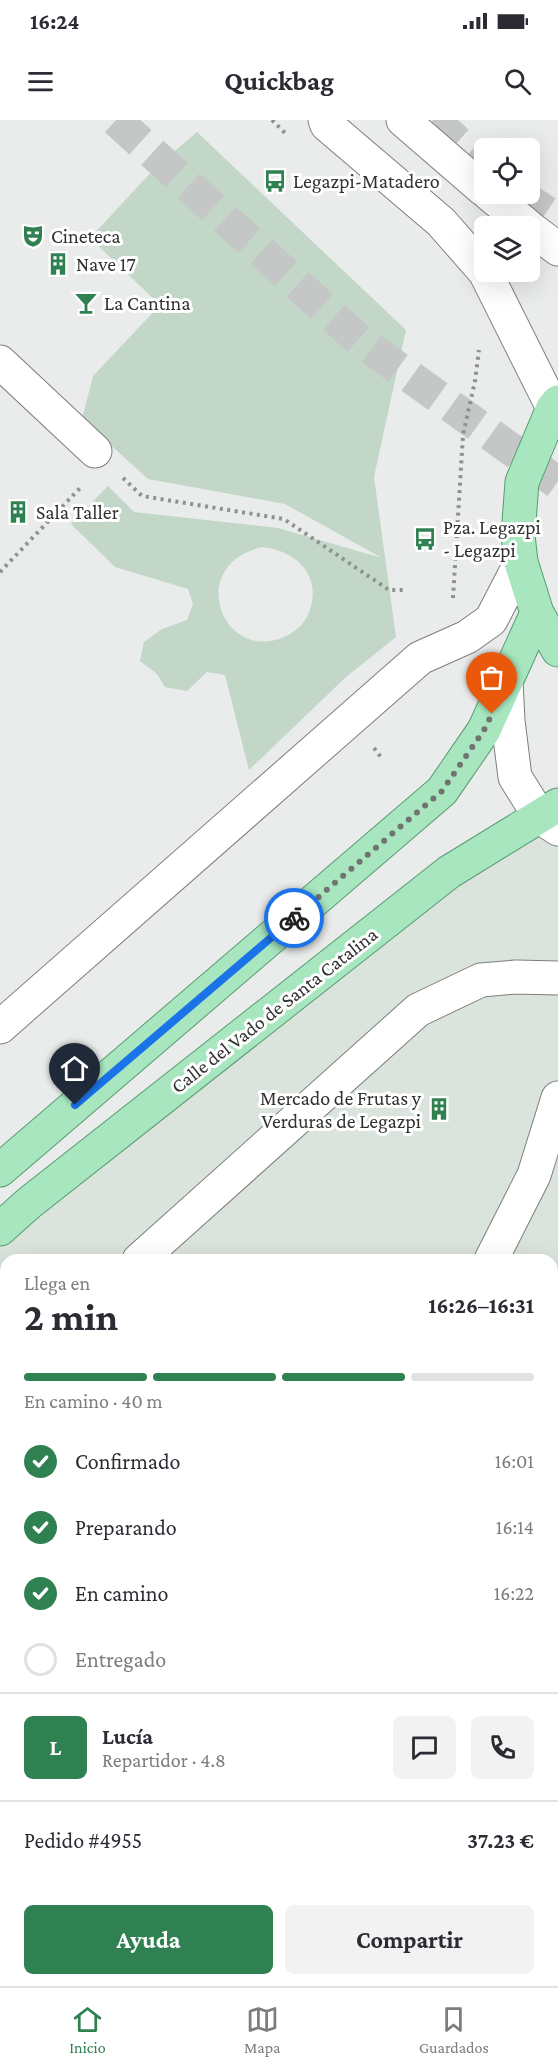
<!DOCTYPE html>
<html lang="es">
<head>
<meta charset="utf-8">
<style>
	:root { --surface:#fff; --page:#f2f2f3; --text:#2b2b33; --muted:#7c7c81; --line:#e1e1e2; --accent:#308152 }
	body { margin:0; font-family:"Crimson Pro",serif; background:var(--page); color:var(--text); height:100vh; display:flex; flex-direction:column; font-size:22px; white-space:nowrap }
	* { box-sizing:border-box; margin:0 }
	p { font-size:20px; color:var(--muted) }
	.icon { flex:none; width:33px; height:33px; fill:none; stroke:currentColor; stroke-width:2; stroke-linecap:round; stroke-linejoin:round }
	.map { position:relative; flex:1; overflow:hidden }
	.details { position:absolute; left:0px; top:1134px; width:558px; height:732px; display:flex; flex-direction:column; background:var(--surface); border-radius:18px 18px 0 0; box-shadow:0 6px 24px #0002 }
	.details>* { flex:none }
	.tools { position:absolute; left:474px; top:18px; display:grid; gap:12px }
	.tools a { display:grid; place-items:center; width:66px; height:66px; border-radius:9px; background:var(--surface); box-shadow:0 6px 24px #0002; font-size:30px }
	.pin { position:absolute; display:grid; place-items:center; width:51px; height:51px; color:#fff; margin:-62px -26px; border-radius:50% 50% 50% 0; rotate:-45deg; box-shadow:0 0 6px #0007 }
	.pin .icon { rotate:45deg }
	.courier { position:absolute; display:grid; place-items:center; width:60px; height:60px; margin:-30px; border:4px solid #1a73e8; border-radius:50%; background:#fff; color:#222; box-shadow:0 2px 8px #0007 }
	.summary em { font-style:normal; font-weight:700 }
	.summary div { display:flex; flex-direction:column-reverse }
	.summary { display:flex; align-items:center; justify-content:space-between; height:102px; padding:0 24px }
	h1 { font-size:39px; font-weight:700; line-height:45px }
	.bar { display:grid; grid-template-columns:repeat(4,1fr); gap:9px 6px; align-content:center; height:72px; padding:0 24px }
	.bar i { height:8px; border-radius:4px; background:var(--line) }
	.bar .on { background:var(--accent) }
	.bar p { grid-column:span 4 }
	.line { display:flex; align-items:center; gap:15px; padding:0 24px; border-top:2px solid var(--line) }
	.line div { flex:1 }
	.round { display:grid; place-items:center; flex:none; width:63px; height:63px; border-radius:9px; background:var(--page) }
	ol { padding:0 24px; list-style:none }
	li { display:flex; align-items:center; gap:18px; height:66px }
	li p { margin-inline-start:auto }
	li .icon { padding:6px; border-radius:50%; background:var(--accent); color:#fff; stroke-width:4 }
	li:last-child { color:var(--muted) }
	li i { width:33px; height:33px; border:3px solid var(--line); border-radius:50% }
	.cta { display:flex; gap:12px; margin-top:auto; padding:12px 24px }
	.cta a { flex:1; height:69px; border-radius:9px; background:var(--accent); color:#fff; font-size:24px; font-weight:700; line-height:69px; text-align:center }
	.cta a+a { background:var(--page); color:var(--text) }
	.status { display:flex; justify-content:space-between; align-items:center; height:42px; padding:0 30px; background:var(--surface); direction:ltr }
	.status svg { height:16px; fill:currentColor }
	header { display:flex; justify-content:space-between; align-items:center; height:78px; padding:0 24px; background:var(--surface); font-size:27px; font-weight:700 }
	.dock { display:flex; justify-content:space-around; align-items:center; height:84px; border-top:2px solid var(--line); background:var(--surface); font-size:16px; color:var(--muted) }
	.dock a { display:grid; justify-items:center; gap:3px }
	.dock .on { color:var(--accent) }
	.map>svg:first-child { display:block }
	.built { fill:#dae3dc; fill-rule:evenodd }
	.green { fill:#c2d7c8; fill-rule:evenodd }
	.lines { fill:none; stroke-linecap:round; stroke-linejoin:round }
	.highway-tunnel { stroke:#c4c7c5; stroke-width:33; stroke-dasharray:33 16; stroke-linecap:butt }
	.minor-casing { stroke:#7d7f7d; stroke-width:35 }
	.major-casing { stroke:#589c72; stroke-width:35 }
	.path { stroke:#8f9190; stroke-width:4; stroke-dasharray:3 4.5; stroke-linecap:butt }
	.minor { stroke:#fff; stroke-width:33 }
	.major { stroke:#a7e6bf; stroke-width:33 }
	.done { stroke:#717271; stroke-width:6; stroke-dasharray:0 10.8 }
	.route { stroke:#1a73e8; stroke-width:8 }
	.labels { text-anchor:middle; stroke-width:6; stroke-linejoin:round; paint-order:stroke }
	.poi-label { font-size:20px; fill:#303130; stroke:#fff; text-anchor:start }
	.street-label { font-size:20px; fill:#303130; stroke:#fff }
</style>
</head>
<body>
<div class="status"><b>16:24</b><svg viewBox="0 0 49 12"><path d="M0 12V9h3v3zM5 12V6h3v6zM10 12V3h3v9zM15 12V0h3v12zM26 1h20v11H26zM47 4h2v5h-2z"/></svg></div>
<header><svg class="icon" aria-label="menu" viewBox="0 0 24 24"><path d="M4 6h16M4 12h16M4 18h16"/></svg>Quickbag<svg class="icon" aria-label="search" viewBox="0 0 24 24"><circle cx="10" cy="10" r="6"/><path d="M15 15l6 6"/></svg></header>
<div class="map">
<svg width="558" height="1866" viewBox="0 0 558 1866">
	<rect width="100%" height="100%" fill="#e9ecea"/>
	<!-- built -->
	<path class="built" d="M558 685V1866H0V1110ZM6 1140H552V1860H6Z"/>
	<!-- green -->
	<path class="green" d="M197 12 406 210 374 357 396 517 346 557 249 650 225 555 207 552 187 571 165 567 157 554 140 541 144 522 162 509 187 500 193 484 188 469 115 447 71 404 108 366 134 392 278 408 382 438 285 384 148 359 82 299 93 256 160 185 90 118 155 48ZM262 427C294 430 322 454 310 489 307 501 297 511 286 516 224 546 183 446 262 427Z"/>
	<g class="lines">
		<!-- highway-tunnel -->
		<path class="highway-tunnel" d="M116 0 359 220 558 363
			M433 0 484 45
			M519 74 558 100"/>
		<!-- minor casing -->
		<g class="minor-casing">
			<path id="minor" d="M325 0 327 5 441 102 484 151
				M403 0 484 70
				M489 74 528 106
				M530 108 558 129
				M485 152 553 288
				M0 242 95 331
				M506 561 508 601 515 657 540 697 558 709
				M0 907 420 538 467 517 491 500 521 442
				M139 1140 418 890 481 860 516 857 558 858
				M491 1140 534 1055 558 978
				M0 1264 6 1259
				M0 1785 6 1780
				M0 1854 11 1866
				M276 1866 277 1860"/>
		</g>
		<!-- major casing -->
		<g class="major-casing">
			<path id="major" d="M558 282 553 288 522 362 518 415 521 442 537 493 558 530
				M0 1050 442 671 484 610 537 493
				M0 1109 29 1083 449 752 558 685"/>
		</g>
		<!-- path -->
		<path class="path" d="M272 0 287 15
			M123 358 142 376 284 399 389 470H407
			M0 452 80 368
			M453 478 463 315 475 261 479 230
			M374 628 383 640"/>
		<!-- minor -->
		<use href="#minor" class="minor"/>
		<!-- major -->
		<use href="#major" class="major"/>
	</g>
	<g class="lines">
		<!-- done -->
		<path class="done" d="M294 798 442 671 484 610 492 594"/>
		<!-- route -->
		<path class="route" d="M75 985 294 798"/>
	</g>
	<!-- icons -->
	<defs>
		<g id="bus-bare" transform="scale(1.8)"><path d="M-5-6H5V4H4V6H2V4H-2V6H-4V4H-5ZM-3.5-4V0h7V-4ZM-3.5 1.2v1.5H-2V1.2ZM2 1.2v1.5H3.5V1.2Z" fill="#308152" stroke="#fff" stroke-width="2.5" paint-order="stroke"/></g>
		<g id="theatre-bare" transform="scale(1.8)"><path d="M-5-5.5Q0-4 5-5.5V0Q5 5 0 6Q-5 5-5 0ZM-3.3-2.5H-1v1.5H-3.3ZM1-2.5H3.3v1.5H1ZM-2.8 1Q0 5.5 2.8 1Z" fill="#308152" stroke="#fff" stroke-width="2.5" paint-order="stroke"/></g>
		<g id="building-bare" transform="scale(1.8)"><path d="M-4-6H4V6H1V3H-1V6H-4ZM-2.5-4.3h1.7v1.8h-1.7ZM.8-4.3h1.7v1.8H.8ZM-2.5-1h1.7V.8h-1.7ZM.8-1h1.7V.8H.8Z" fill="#308152" stroke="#fff" stroke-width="2.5" paint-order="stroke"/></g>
		<g id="bar-bare" transform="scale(1.8)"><path d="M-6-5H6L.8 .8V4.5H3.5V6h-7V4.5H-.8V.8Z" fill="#308152" stroke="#fff" stroke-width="2.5" paint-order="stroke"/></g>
	</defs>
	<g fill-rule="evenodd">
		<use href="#bus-bare" x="275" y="61"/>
		<use href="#theatre-bare" x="33" y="116"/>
		<use href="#building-bare" x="58" y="144"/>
		<use href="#bar-bare" x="86" y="183"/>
		<use href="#building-bare" x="18" y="392"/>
		<use href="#bus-bare" x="425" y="419"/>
		<use href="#building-bare" x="439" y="989"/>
	</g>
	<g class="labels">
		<!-- poi labels -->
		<g class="poi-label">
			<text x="293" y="68">Legazpi-Matadero</text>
			<text x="51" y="123">Cineteca</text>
			<text x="76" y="151">Nave 17</text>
			<text x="104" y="190">La Cantina</text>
			<text x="36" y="399">Sala Taller</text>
			<text x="443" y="414">Pza. Legazpi<tspan x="443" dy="23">- Legazpi</tspan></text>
			<text x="421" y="985" text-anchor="end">Mercado de Frutas y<tspan x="421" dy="23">Verduras de Legazpi</tspan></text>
		</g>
		<!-- street labels -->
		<g class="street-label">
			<text transform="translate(274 890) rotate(-38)" y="7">Calle del Vado de Santa Catalina</text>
		</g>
	</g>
</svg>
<div class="tools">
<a><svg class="icon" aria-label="locate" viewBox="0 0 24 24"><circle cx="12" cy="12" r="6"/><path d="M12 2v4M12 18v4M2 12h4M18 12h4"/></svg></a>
<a><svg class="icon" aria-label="layers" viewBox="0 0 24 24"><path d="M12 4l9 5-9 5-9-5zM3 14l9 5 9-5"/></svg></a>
</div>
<div class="pin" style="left:492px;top:594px;background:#ea580c"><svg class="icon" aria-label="bag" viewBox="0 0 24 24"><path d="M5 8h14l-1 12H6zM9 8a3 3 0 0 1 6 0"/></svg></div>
<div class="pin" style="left:75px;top:985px;background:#1f2937"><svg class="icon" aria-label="home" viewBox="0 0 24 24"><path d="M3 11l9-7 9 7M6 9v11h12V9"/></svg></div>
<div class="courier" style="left:294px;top:798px"><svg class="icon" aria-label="bike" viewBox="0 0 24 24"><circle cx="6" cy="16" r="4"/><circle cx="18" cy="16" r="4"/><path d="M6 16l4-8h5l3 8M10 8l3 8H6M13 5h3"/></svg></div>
<section class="details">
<div class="summary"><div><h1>2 min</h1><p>Llega en</p></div><em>16:26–16:31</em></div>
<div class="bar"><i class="on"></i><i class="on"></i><i class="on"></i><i></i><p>En camino · 40 m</p></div>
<ol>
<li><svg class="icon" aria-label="check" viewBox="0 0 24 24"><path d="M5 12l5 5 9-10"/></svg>Confirmado<p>16:01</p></li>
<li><svg class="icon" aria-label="check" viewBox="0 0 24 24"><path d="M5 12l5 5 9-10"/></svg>Preparando<p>16:14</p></li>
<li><svg class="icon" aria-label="check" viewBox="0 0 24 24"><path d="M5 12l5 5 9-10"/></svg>En camino<p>16:22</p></li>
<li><i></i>Entregado</li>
</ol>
<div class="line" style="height:108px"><b class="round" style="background:var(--accent);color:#fff">L</b><div><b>Lucía</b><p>Repartidor · 4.8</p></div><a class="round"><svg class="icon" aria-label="chat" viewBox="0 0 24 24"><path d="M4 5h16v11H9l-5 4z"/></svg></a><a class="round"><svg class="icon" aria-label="phone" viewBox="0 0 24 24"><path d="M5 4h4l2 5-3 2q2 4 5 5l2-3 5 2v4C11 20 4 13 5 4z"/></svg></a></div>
<div class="line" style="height:78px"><div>Pedido #4955</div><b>37.23 €</b></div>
<div class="cta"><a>Ayuda</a><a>Compartir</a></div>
</section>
</div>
<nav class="dock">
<a class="on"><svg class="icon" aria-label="home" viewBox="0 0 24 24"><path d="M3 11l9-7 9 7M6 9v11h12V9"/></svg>Inicio</a>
<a><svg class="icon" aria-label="map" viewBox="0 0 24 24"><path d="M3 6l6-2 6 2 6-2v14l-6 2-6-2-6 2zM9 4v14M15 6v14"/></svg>Mapa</a>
<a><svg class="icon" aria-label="saved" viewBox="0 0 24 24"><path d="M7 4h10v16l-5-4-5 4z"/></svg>Guardados</a>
</nav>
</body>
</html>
